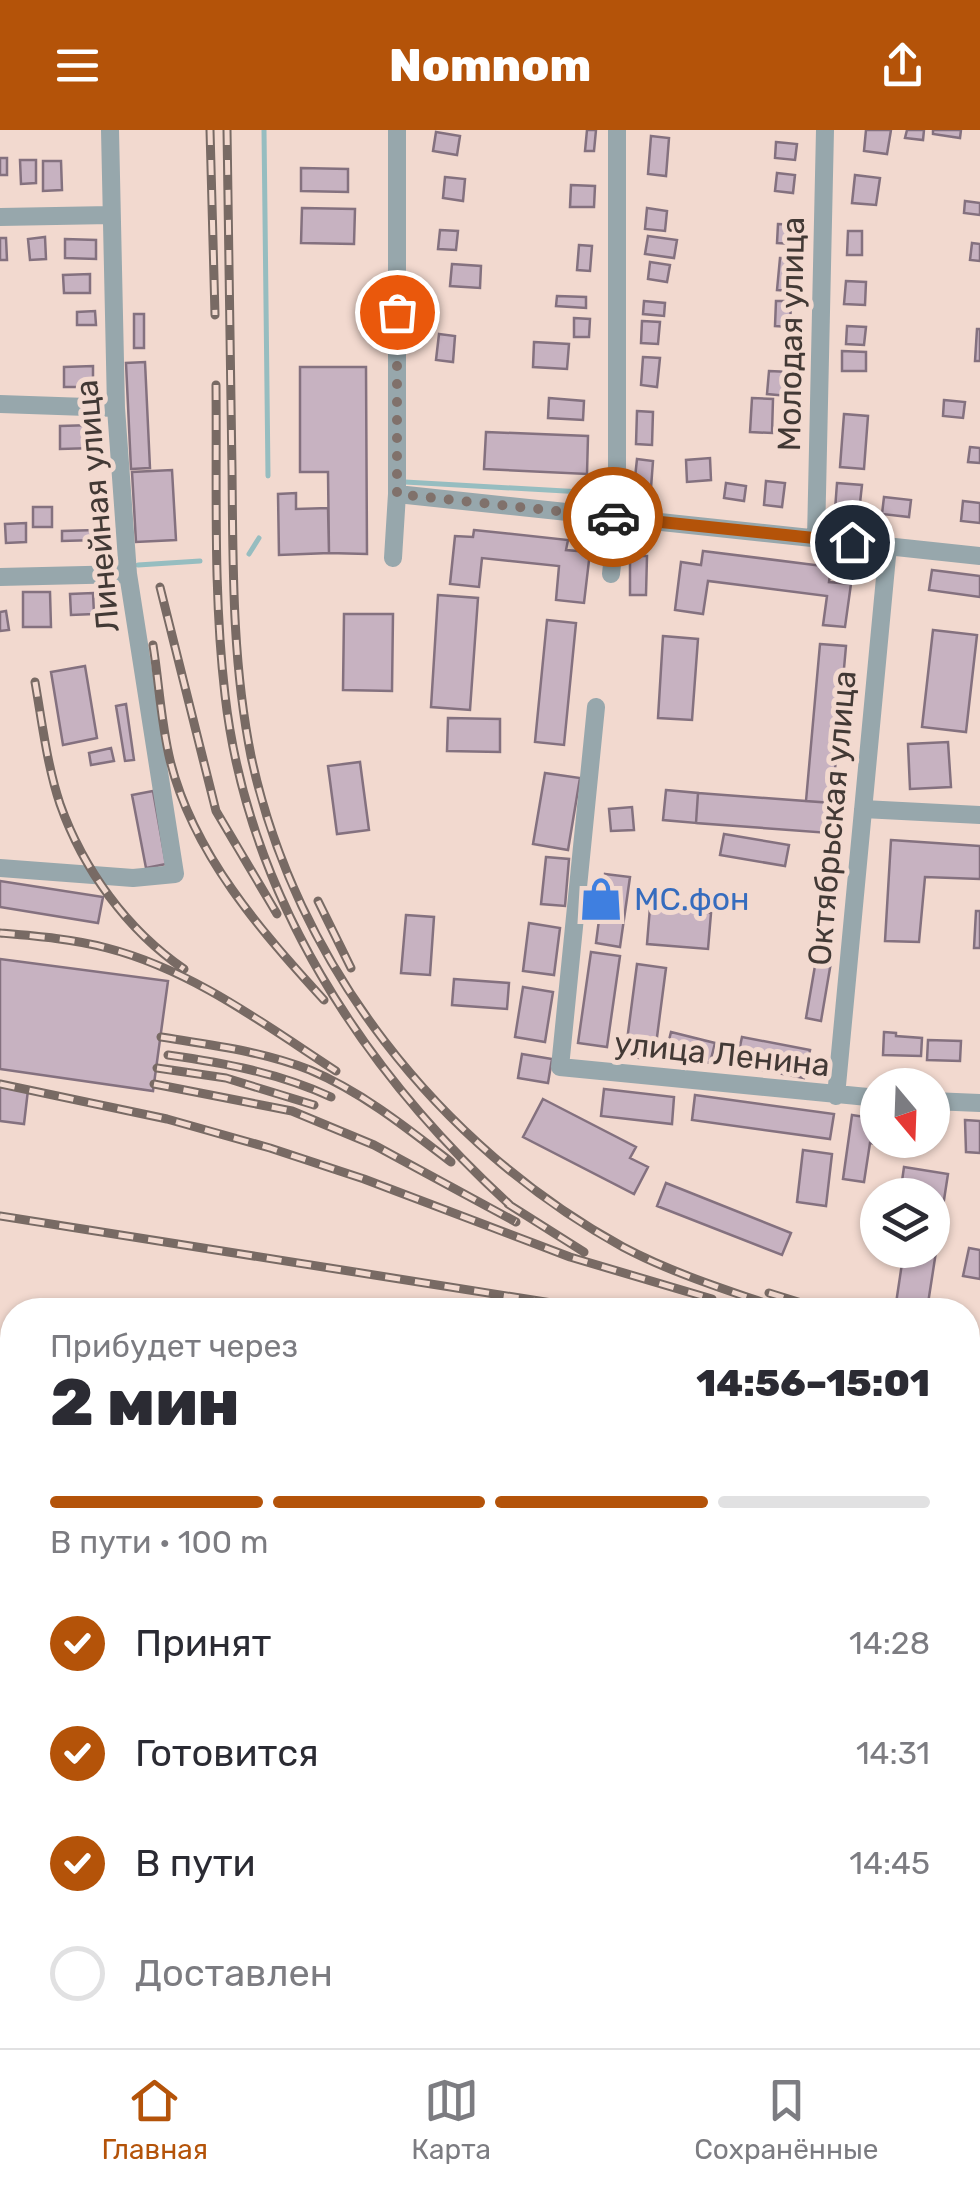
<!DOCTYPE html>
<html lang="ru">
<head>
<meta charset="utf-8">
<style>
	:root { --surface:#fff; --page:#f2f2f3; --text:#2b2b33; --muted:#7c7c81; --line:#e1e1e2; --accent:#b45309 }
	body { margin:0; font-family:Rubik,sans-serif; background:var(--page); color:var(--text); height:100vh; display:flex; flex-direction:column; font-size:38px; white-space:nowrap }
	* { box-sizing:border-box; margin:0 }
	p { font-size:32px; color:var(--muted) }
	.icon { flex:none; width:55px; height:55px; fill:none; stroke:currentColor; stroke-width:2; stroke-linecap:round; stroke-linejoin:round }
	.map { position:relative; flex:1; overflow:hidden }
	.sheet { position:absolute; left:0px; top:1168px; width:980px; height:752px; display:flex; flex-direction:column; background:var(--surface); border-radius:40px 40px 0 0; box-shadow:0 2px 8px #0004 }
	.sheet>* { flex:none }
	.needle { width:65px; rotate:161deg }
	.tools { position:absolute; left:860px; top:938px; display:grid; gap:20px }
	.tools a { display:grid; place-items:center; width:90px; height:90px; border-radius:50%; background:var(--surface); box-shadow:0 2px 8px #0004; font-size:50px }
	.pin { position:absolute; display:grid; place-items:center; width:85px; height:85px; color:#fff; margin:-42px; border:5px solid #fff; border-radius:50%; box-shadow:0 2px 10px #0007 }
	.courier { position:absolute; display:grid; place-items:center; width:100px; height:100px; margin:-50px; border:8px solid #b45309; border-radius:50%; background:#fff; color:#222; box-shadow:0 2px 12px #0007 }
	.headline em { font-style:normal; font-weight:800 }
	.headline div { display:flex; flex-direction:column-reverse }
	.headline { display:flex; align-items:center; justify-content:space-between; height:170px; padding:0 50px }
	h1 { font-size:65px; font-weight:800; line-height:75px }
	.bar { display:grid; grid-template-columns:repeat(4,1fr); gap:15px 10px; align-content:center; height:120px; padding:0 50px }
	.bar i { height:12px; border-radius:8px; background:var(--line) }
	.bar .current { background:var(--accent) }
	.bar p { grid-column:span 4 }
	ol { padding:0 50px; list-style:none }
	li { display:flex; align-items:center; gap:30px; height:110px }
	li p { margin-inline-start:auto }
	li .icon { padding:10px; border-radius:50%; background:var(--accent); color:#fff; stroke-width:4 }
	li:last-child { color:var(--muted) }
	li i { width:55px; height:55px; border:5px solid var(--line); border-radius:50% }
	header { display:flex; justify-content:space-between; align-items:center; height:130px; padding:0 50px; background:var(--accent); color:#fff; font-size:45px; font-weight:800 }
	.tabs { display:flex; justify-content:space-around; align-items:center; height:140px; border-top:2px solid var(--line); background:var(--surface); font-size:28px; color:var(--muted) }
	.tabs a { display:grid; justify-items:center; gap:5px }
	.tabs .current { color:var(--accent) }
	.map>svg:first-child { display:block }
	.industrial { fill:#e8ced3 }
	.green { fill:#b8c5a8 }
	.lines { fill:none; stroke-linecap:round; stroke-linejoin:round }
	.stream { stroke:#96bdc0; stroke-width:5 }
	.building { fill:#c7b2c1; stroke:#84717f; stroke-width:2.5 }
	.street { stroke:#97a7ac; stroke-width:18 }
	.secondary { stroke:#748b92; stroke-width:25 }
	.rail-casing { stroke:#786a64; stroke-width:9 }
	.rail { stroke:#f2d9cf; stroke-width:5; stroke-dasharray:15; stroke-linecap:butt }
	.done { stroke:#80716b; stroke-width:10; stroke-dasharray:0 18 }
	.route { stroke:#b45309; stroke-width:12 }
	.labels { text-anchor:middle; stroke-width:10; stroke-linejoin:round; paint-order:stroke }
	.street-label { font-size:32px; fill:#423935; stroke:#f2d9cf }
	.shop-label { font-size:32px; fill:#366cbe; stroke:#f2d9cf; text-anchor:start }
</style>
</head>
<body>
<header><svg class="icon" aria-label="menu" viewBox="0 0 24 24"><path d="M4 6h16M4 12h16M4 18h16"/></svg>Nomnom<svg class="icon" aria-label="share" viewBox="0 0 24 24"><path d="M12 15V3M7 8l5-5 5 5M5 13v7h14v-7"/></svg></header>
<div class="map">
<svg width="980" height="1918" viewBox="0 0 980 1918">
	<rect width="100%" height="100%" fill="#f2d9cf"/>
	<!-- industrial -->
	<path class="industrial" d="M968 1551 980 1554V1626L968 1623Z"/>
	<!-- green -->
	<path class="green" d="M12 1393V1459L0 1460V1401Z"/>
	<g class="lines">
		<!-- stream -->
		<path class="stream" d="M264 0 268 346
			M405 352 600 363
			M249 424 259 408
			M138 435 200 431"/>
	</g>
	<!-- building -->
	<path class="building" d="M587 0H596L594 21H585Z
		M866 0H891L887 24 864 21Z
		M907 0H924L923 10 905 8Z
		M933 0H961L960 8 933 4Z
		M436 2 460 6 457 25 433 21Z
		M651 6 669 8 666 46 648 44Z
		M776 12 797 14 795 30 775 28Z
		M0 28H7V45H0Z
		M20 30H36V53L21 54Z
		M43 31H61L62 60 43 61Z
		M301 38 348 39V62L301 61Z
		M777 43 795 45 793 63 775 61Z
		M855 45 880 48 876 75 852 73Z
		M445 47 465 49 463 71 443 68Z
		M571 55 595 56 594 77H570Z
		M965 71 980 73V85L964 83Z
		M302 78 355 79 354 114 301 113Z
		M647 78 667 81 665 101 645 99Z
		M778 94 796 95 795 114 777 113Z
		M440 100 458 101 456 120 438 119Z
		M848 101H862V125H847Z
		M648 106 677 110 674 128 645 124Z
		M45 107 46 129 30 130 28 109Z
		M0 108H6L7 130H0Z
		M65 109 96 110V129L65 128Z
		M972 113 980 114V131L970 130Z
		M579 115 592 116 590 141 577 140Z
		M780 128 795 129 793 161 777 160Z
		M650 132 670 135 667 152 648 149Z
		M452 134 481 136 480 158 450 156Z
		M90 144V163H64L63 145Z
		M846 151 866 152 865 175 844 174Z
		M557 166 586 167V178L556 176Z
		M644 171 665 173 664 186 643 184Z
		M776 171H791L790 197 775 196Z
		M95 181 96 195H77V182Z
		M134 184H144V218H134Z
		M574 188 590 189 589 207H574Z
		M642 191 660 192 658 214 641 213Z
		M847 196 866 197 864 215 846 214Z
		M977 199H980V231H975Z
		M439 204 455 206 453 232 436 230Z
		M534 212 569 214 567 239 533 237Z
		M842 221 866 222V241H842Z
		M643 227 660 228 657 257 641 255Z
		M145 232 150 338 131 339 126 233Z
		M93 236V257H64V237Z
		M300 237H366L367 424 329 423 328 342H300Z
		M769 241 790 242 788 266 767 264Z
		M549 268 584 271 583 290 548 288Z
		M752 268 773 269 772 303 750 302Z
		M944 270 965 272 963 288 943 286Z
		M637 281 653 282 652 315 636 314Z
		M844 284 868 286 864 339 840 337Z
		M93 295 94 318 60 319V296Z
		M486 302 588 306 587 344 484 339Z
		M970 317 980 318V333L968 332Z
		M710 328 711 350 687 352 686 330Z
		M637 329 653 331 651 358 634 357Z
		M172 340 176 410 136 412 132 342Z
		M766 351 785 353 782 377 764 375Z
		M726 353 746 356 744 371 724 368Z
		M837 353 862 355 859 382 835 380Z
		M296 363V379L328 378 329 423 279 425 278 364Z
		M884 367 911 370 909 387 882 384Z
		M963 371 980 373V393L961 391Z
		M33 377H52V397H33Z
		M26 393V412L6 413 5 394Z
		M96 400 97 410 62 411V401Z
		M474 400 568 410 566 420 590 422 584 473 556 470 559 436 482 428 479 457 450 454 455 406 473 407Z
		M703 421 831 437 829 452 851 454 845 497 823 495 827 466 708 451 703 484 675 480 681 432 701 435Z
		M630 426H647L646 465H630Z
		M932 440 980 446V467L929 460Z
		M23 462H50L51 497H23Z
		M93 463 94 484 71 485 70 464Z
		M438 465 478 468 470 580 431 577Z
		M6 481 9 500 0 501V482Z
		M344 484H393L392 561 343 560Z
		M547 490 576 493 564 615 535 612Z
		M933 500 977 505 966 602 922 597Z
		M663 506 698 509 692 590 658 588Z
		M820 514 846 516 832 673 806 671Z
		M85 536 97 608 63 615 51 542Z
		M126 574 134 630 125 631 116 576Z
		M448 588 500 589V622L447 621Z
		M948 612 951 657 910 659 908 614Z
		M111 618 114 631 91 635 89 623Z
		M360 632 369 700 337 704 328 636Z
		M545 643 580 648 568 720 533 714Z
		M666 660 698 663 696 693 663 690Z
		M153 661 166 734 146 738 132 665Z
		M698 663 832 673 829 703 696 693Z
		M632 677 634 700 611 701 609 679Z
		M724 704 789 715 785 736 720 725Z
		M891 710 980 716V749L925 747 919 812 885 811Z
		M546 727 569 729 565 776 541 774Z
		M605 744 630 747 620 817 596 813Z
		M0 751 103 767 98 793 0 777Z
		M650 777 711 783 708 819 647 814Z
		M976 781H980V818H974Z
		M406 785 434 787 430 845 401 843Z
		M529 793 560 798 554 845 523 841Z
		M591 822 620 826 607 917 578 913Z
		M0 829 168 851 153 961 0 939Z
		M816 830 831 832 821 891 806 888Z
		M637 834 666 838 654 930 625 926Z
		M454 849 509 853 507 879 452 875Z
		M523 857 553 862 545 912 515 907Z
		M671 902 715 913 710 933 666 922Z
		M884 902 896 903V906L922 908 921 926 883 925Z
		M742 907 810 920 804 948 736 935Z
		M928 910 961 911 960 931 927 930Z
		M522 924 552 929 548 953 518 948Z
		M0 957 28 960 24 994 0 991Z
		M604 959 674 967 672 994 601 986Z
		M695 965 834 984 830 1009 692 990Z
		M543 969 636 1017 630 1028 648 1037 634 1064 523 1007Z
		M852 985 878 989V1010H886L885 1015 870 1013 864 1052 843 1049Z
		M965 990 980 991V1023L966 1022Z
		M803 1020 832 1024 826 1076 797 1072Z
		M904 1037 948 1044 927 1180H895L904 1120H932V1065H900Z
		M666 1053 791 1103 782 1125 657 1076Z
		M969 1118 980 1120V1149L963 1146Z
		M968 1472 980 1474V1515L968 1513Z
		M968 1594 980 1596V1616L968 1614Z
		M968 1659 980 1662V1684L968 1681Z
		M968 1764 980 1768 979 1786 968 1783Z
		M0 1846 12 1851 10 1872 0 1867Z
		M130 1908H151L147 1918 129 1910Z
		M167 1908 187 1915 186 1918H162Z
		M315 1908H330L326 1917 313 1912Z
		M422 1908H426L445 1916 431 1918 419 1913Z
		M643 1908H660L656 1918 641 1913Z
		M853 1908H869L865 1918H849Z"/>
	<g class="lines">
		<!-- street -->
		<path class="street" d="M0 87 111 85
			M0 274 116 278
			M397 364 980 426
			M816 409 825 0
			M393 428 397 364V0
			M611 444 617 388V0
			M0 447 128 444
			M596 577 560 937 878 968
			M863 679 980 685
			M0 738 133 748 175 744 128 444 116 278 110 0
			M836 966 888 416
			M932 971 980 973
			M0 1487 12 1489
			M0 1617 12 1585
			M968 1637 980 1639
			M361 1918 365 1908
			M597 1918 601 1908
			M815 1918 819 1908"/>
		<!-- secondary -->
		<path class="secondary" d="M0 1816 12 1821
			M233 1908 260 1918"/>
		<!-- rail casing -->
		<g class="rail-casing">
			<path id="rail" d="M210 0 215 185
				M227 0C229 113 230 227 232 340 233 436 232 531 251 626 295 833 439 1016 623 1117 674 1144 730 1161 785 1180
				M216 255C217 358 213 462 225 565 248 766 363 941 510 1075
				M160 457 216 681 277 784
				M153 515C159 553 161 593 170 630 193 724 261 801 324 870
				M35 552C42 592 47 635 60 674 83 739 127 800 184 839
				M318 771 351 838
				M0 803C35 806 73 809 107 818 192 840 264 894 336 941
				M161 907C211 915 262 921 310 940 362 962 407 998 451 1032
				M168 925C225 933 279 943 331 967
				M157 938 226 948 314 975
				M0 954 167 989 270 1018 364 1049 570 1127 712 1169
				M154 954 292 981 374 1015 516 1092
				M508 1074 584 1122
				M0 1086 596 1180
				M769 1163 824 1180
				M968 1211 980 1213
				M968 1229 980 1233
				M968 1269 980 1272"/>
		</g>
		<!-- rail -->
		<use href="#rail" class="rail"/>
	</g>
	<g class="lines">
		<!-- done -->
		<path class="done" d="M397 182V364L613 387"/>
		<!-- route -->
		<path class="route" d="M613 387 852 412"/>
	</g>
	<!-- icons -->
	<defs>
		<g id="shop-bare" transform="scale(3.45)"><path d="M-5-2.5h2.3a2.7 3.5 0 0 1 5.4 0H5L5.5 6h-11ZM-1.5-2.5h3a1.5 2.3 0 0 0-3 0Z" fill="#3f7fe0" stroke="#f2d9cf" stroke-width="2.5" paint-order="stroke"/></g>
	</defs>
	<g fill-rule="evenodd">
		<use href="#shop-bare" x="601" y="769"/>
	</g>
	<g class="labels">
		<!-- street labels -->
		<g class="street-label">
			<text transform="translate(791 204) rotate(-89)" y="11">Молодая улица</text>
			<text transform="translate(97 376) rotate(-95)" y="11">Линейная улица</text>
			<text transform="translate(832 688) rotate(-85)" y="11">Октябрьская улица</text>
			<text transform="translate(722 924) rotate(6)" y="11">улица Ленина</text>
		</g>
		<!-- shop labels -->
		<g class="shop-label">
			<text x="634" y="780">МС.фон</text>
		</g>
	</g>
</svg>
<div class="tools">
<a><svg class="needle" viewBox="-14 -14 28 28"><path d="M0-13l5 13h-10z" fill="#e53935"/><path d="M0 13l5-13h-10z" fill="#7c7c81"/></svg></a>
<a><svg class="icon" aria-label="layers" viewBox="0 0 24 24"><path d="M12 4l9 5-9 5-9-5zM3 14l9 5 9-5"/></svg></a>
</div>
<div class="pin" style="left:397px;top:182px;background:#ea580c"><svg class="icon" aria-label="bag" viewBox="0 0 24 24"><path d="M5 8h14l-1 12H6zM9 8a3 3 0 0 1 6 0"/></svg></div>
<div class="pin" style="left:852px;top:412px;background:#1f2937"><svg class="icon" aria-label="home" viewBox="0 0 24 24"><path d="M3 11l9-7 9 7M6 9v11h12V9"/></svg></div>
<div class="courier" style="left:613px;top:387px"><svg class="icon" aria-label="car" viewBox="0 0 24 24"><path d="M5 17H2v-5l4-1 3-4h7l3 4 3 1v5h-3M9 17h6M6 11h13"/><circle cx="7" cy="17" r="2"/><circle cx="17" cy="17" r="2"/></svg></div>
<section class="sheet">
<div class="headline"><div><h1>2 мин</h1><p>Прибудет через</p></div><em>14:56–15:01</em></div>
<div class="bar"><i class="current"></i><i class="current"></i><i class="current"></i><i></i><p>В пути · 100 m</p></div>
<ol>
<li><svg class="icon" aria-label="check" viewBox="0 0 24 24"><path d="M5 12l5 5 9-10"/></svg>Принят<p>14:28</p></li>
<li><svg class="icon" aria-label="check" viewBox="0 0 24 24"><path d="M5 12l5 5 9-10"/></svg>Готовится<p>14:31</p></li>
<li><svg class="icon" aria-label="check" viewBox="0 0 24 24"><path d="M5 12l5 5 9-10"/></svg>В пути<p>14:45</p></li>
<li><i></i>Доставлен</li>
</ol>
</section>
</div>
<nav class="tabs">
<a class="current"><svg class="icon" aria-label="home" viewBox="0 0 24 24"><path d="M3 11l9-7 9 7M6 9v11h12V9"/></svg>Главная</a>
<a><svg class="icon" aria-label="map" viewBox="0 0 24 24"><path d="M3 6l6-2 6 2 6-2v14l-6 2-6-2-6 2zM9 4v14M15 6v14"/></svg>Карта</a>
<a><svg class="icon" aria-label="saved" viewBox="0 0 24 24"><path d="M7 4h10v16l-5-4-5 4z"/></svg>Сохранённые</a>
</nav>
</body>
</html>
